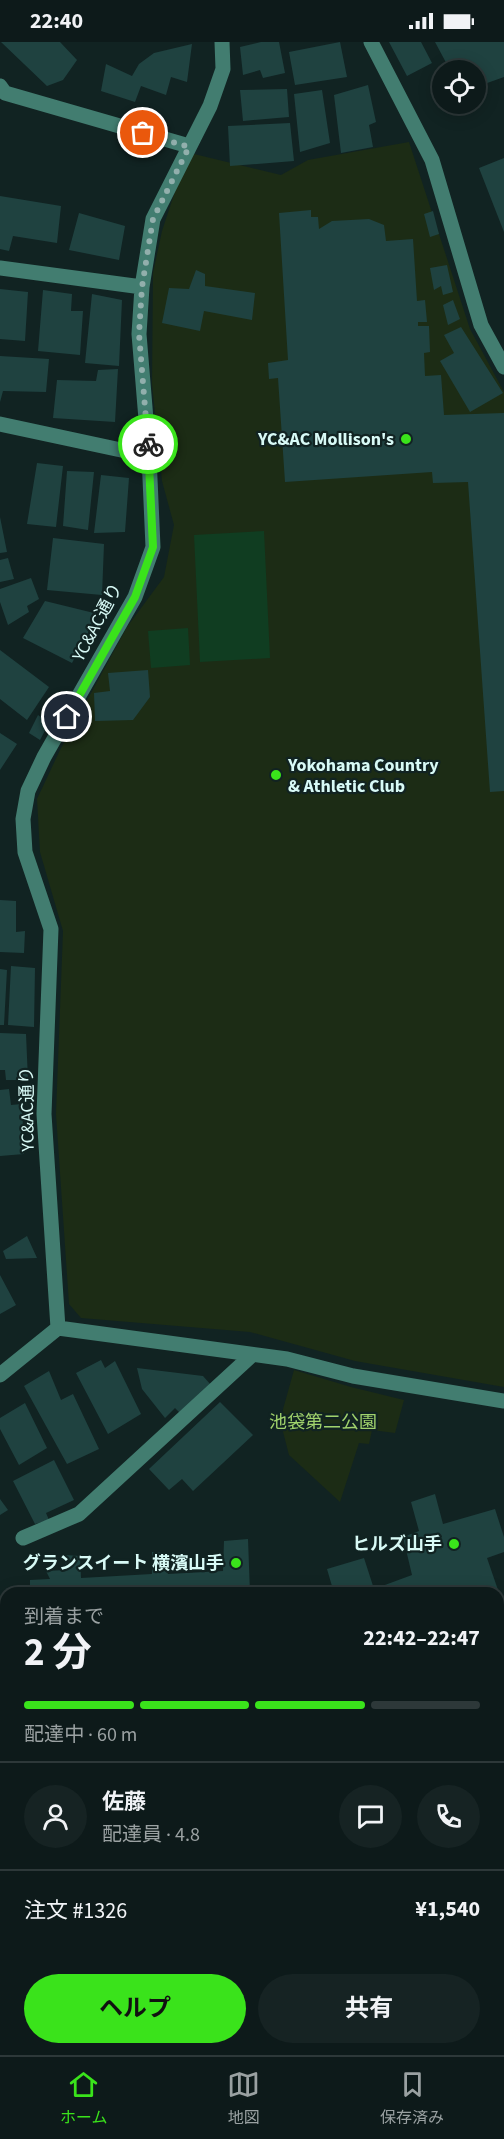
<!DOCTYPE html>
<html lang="ja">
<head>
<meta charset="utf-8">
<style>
	:root { --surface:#0d1a1a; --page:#162323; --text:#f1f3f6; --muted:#9aa1a2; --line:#2d3839; --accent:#3ae31b }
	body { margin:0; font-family:"Source Sans 3","Noto Sans JP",sans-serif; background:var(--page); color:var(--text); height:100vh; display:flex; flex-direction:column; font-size:22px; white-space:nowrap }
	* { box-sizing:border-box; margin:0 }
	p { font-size:20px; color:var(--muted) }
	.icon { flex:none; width:33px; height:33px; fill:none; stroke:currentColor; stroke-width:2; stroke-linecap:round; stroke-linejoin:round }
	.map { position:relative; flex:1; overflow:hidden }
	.panel { position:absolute; left:0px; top:1545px; width:504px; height:468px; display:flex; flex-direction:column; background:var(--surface); border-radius:18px 18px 0 0; box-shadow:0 3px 15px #0003,0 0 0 2px var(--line) }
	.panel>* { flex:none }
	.fabs { position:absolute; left:432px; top:18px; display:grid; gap:12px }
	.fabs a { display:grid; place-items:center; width:54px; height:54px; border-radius:50%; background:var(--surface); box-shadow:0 3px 15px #0003,0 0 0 2px var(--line); font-size:30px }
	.pin { position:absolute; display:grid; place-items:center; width:51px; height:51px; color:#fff; margin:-26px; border:3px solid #fff; border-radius:50%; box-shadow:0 2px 6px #0007 }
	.courier { position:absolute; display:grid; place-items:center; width:60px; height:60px; margin:-30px; border:4px solid #3ae31b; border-radius:50%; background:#fff; color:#222; box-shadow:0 2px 8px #0007 }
	.headline em { font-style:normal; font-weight:700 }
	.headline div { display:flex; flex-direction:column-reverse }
	.headline { display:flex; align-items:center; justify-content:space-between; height:102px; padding:0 24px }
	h1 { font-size:39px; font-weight:700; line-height:45px }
	.bar { display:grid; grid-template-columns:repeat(4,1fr); gap:9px 6px; align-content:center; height:72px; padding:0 24px }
	.bar i { height:8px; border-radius:4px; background:var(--line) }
	.bar .current { background:var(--accent) }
	.bar p { grid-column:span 4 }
	.line { display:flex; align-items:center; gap:15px; padding:0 24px; border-top:2px solid var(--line) }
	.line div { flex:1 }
	.round { display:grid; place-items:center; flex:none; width:63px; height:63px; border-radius:32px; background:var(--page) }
	.cta { display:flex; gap:12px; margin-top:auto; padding:12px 24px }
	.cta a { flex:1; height:69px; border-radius:36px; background:var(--accent); color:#111; font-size:24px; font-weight:700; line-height:69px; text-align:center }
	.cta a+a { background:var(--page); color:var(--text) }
	.status { display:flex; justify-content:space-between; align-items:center; height:42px; padding:0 30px; background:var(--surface); direction:ltr }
	.status svg { height:16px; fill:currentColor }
	.tab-bar { display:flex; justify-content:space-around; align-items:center; height:84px; border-top:2px solid var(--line); background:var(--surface); font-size:16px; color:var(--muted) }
	.tab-bar a { display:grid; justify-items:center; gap:3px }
	.tab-bar .current { color:var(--accent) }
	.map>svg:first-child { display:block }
	.green { fill:#1c2c15 }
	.water { fill:#103d21 }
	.building { fill:#1f4240 }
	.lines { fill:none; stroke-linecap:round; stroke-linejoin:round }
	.minor { stroke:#427d70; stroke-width:15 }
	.done { stroke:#92afac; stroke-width:6; stroke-dasharray:0 10.8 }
	.route { stroke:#3ae31b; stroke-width:8 }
	.poi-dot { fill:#3ae31b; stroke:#112322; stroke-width:2 }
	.labels { text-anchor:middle; stroke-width:4.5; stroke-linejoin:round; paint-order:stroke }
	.poi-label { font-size:18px; font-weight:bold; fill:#d8faf6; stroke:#112322; text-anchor:end }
	.street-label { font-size:18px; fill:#d8faf6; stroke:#112322 }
	.park-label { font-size:18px; fill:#a0d26c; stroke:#112322 }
</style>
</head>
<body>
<div class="status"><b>22:40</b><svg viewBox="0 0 49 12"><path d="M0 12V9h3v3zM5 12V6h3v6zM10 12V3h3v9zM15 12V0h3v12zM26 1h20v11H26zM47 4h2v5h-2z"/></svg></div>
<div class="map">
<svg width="504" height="2013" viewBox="0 0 504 2013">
	<rect width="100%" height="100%" fill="#112322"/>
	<!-- green -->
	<path class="green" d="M409 100 470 287 504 350V1345L355 1319 250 1290 81 1276 69 1262 56 1072 63 889 40 810 37 757 60 708 127 585 164 535 174 483 162 439 152 342 153 231 162 189 183 125 194 112 281 133 308 118Z
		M294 1328 351 1345 404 1358 395 1391 372 1388 369 1402 359 1401 340 1460 289 1413 280 1378Z"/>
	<!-- water -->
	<path class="water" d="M264 489 270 616 200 620 194 493Z
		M188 586 190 623 151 626 148 589Z"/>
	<!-- building -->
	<path class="building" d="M1 0H60L77 18 63 38 47 44Z
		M261 0H279L285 31 263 36 260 28 243 33 240 5Z
		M340 0 347 35 295 43 289 10Z
		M389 0H421L432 21 407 34Z
		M435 0H504V35L476 45V28H450Z
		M192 2 187 40 171 35 166 53 141 44 135 60 101 49 106 22 132 34 139 22 154 11Z
		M368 43 376 80 369 83 373 105 341 111 334 53Z
		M287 47 289 75 243 79 240 48Z
		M322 48 330 101 300 110 294 52Z
		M290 81 294 119 230 124 228 84Z
		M504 116V190L479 126Z
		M0 154 61 164 57 201 13 194 9 209 0 207Z
		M311 168V175H318L319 187 332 179 369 177 384 183 386 199 413 197 417 259 425 258 427 280H418V284H429L430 310 424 311 425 334 441 333 444 373 504 371V749L490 750 468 440 433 441 432 430 285 440 278 336 269 337 268 321 288 318 279 171Z
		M433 169 439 192 430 195 424 172Z
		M79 171 125 184 119 218 69 208Z
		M447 223 453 250 443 253 441 244 434 248 430 226Z
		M196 228 205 232V244L255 251 252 278 204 269 200 289 162 281 169 246 189 247Z
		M0 247 28 250 25 299 0 297Z
		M43 248 72 252 71 269H83L80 313 38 309Z
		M92 252 122 258 119 324 85 321Z
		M453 258 460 277 448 283 443 263Z
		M461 285 503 351 470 370 440 319 454 311 444 293Z
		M0 314 49 317 46 350 3 349 0 360Z
		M118 327 115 380 53 376 57 338 96 339 98 328Z
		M37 421 63 424 56 485 27 482Z
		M67 429 94 430 88 488 63 484Z
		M101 433 129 436 125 490 94 491Z
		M0 475 7 510 0 511Z
		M53 496 104 502 102 553 47 548Z
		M8 516 14 537 0 540V518Z
		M31 536 39 557 27 564 29 570 8 583 0 560V547Z
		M45 559 98 572 72 621 23 596Z
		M0 608 49 645 27 678 0 657Z
		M148 628 150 655 133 678 95 679 94 651 110 649 108 631Z
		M38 673 49 681 40 698 29 691Z
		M0 691 17 702 0 728Z
		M0 858 16 859V890L25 889 24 911 0 910Z
		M11 924 35 926 34 985 8 983Z
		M0 927 7 928 4 983H0Z
		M0 991 26 992 28 1038H6L5 1028H0Z
		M9 1047 11 1063 22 1062 24 1112 0 1114V1048Z
		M27 1194 37 1216 6 1217 3 1209Z
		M0 1233 16 1263 0 1272Z
		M101 1318 105 1326 115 1319 141 1372 108 1392 76 1331Z
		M137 1326 203 1334 211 1343 180 1371 175 1366 165 1376 142 1347Z
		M49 1329 61 1358 73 1352 99 1407 67 1422 24 1344Z
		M220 1360 253 1393 193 1449 182 1437 169 1448 149 1427Z
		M25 1361 47 1406 19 1423 0 1387V1376Z
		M54 1418 74 1458 46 1471 49 1478 35 1482 13 1439Z
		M435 1452 443 1482 495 1467 504 1495V1510L487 1516 498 1548 488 1551H334L327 1527 364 1516 374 1547 412 1533 403 1495 419 1489 411 1460Z
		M0 1457 8 1468 0 1473Z
		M248 1497 250 1551H30V1538L50 1537 46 1529 65 1528V1513L80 1514 81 1536 152 1532V1510H167L168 1532 223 1529 224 1499Z
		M498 1582 504 1584V1708L498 1709Z
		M0 1601 6 1609V1618L0 1623Z
		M6 1640V1668L0 1660V1645Z
		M6 1744V1796L0 1801V1749Z
		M6 1806V1845L4 1847 0 1842V1812Z
		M498 1826H500L504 1885V1888H498Z
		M0 1861 6 1866V1893L0 1903Z
		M504 1923V2012L385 2013V2007H498V1924Z
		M6 1956V2004L2 2009 0 2008V1964Z
		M143 2007H209L203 2013H149Z
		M252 2007H330L331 2013H253Z"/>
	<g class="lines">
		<!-- minor -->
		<path class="minor" d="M371 0 432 118 481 283 504 325
			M0 44 5 51 189 104
			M0 226 142 245
			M0 382 149 414
			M58 1286 44 1072 51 887 25 810 23 777 28 749 44 715 135 555 153 505 149 414 139 292 142 245 153 177 210 64 223 27 222 0
			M0 1333 58 1286 287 1317 353 1334 504 1359
			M23 1496 79 1472 252 1313
			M0 1694 6 1702
			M0 1728 6 1721
			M0 1925 6 1917
			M354 2007 356 2013"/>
	</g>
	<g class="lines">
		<!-- done -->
		<path class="done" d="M143 91 189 105 153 177 142 245 139 292 148 402"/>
		<!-- route -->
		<path class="route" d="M67 675 135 555 153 505 148 402"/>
	</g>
	<!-- markers -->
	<g class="poi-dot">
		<circle cx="406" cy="397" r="6"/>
		<circle cx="276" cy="733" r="6"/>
		<circle cx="454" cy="1502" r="6"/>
		<circle cx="236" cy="1521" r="6"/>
	</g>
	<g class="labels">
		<!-- poi labels -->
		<g class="poi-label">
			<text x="394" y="403">YC&amp;AC Mollison's</text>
			<text x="288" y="729" text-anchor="start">Yokohama Country<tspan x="288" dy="21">&amp; Athletic Club</tspan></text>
			<text x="442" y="1508">ヒルズ山手</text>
			<text x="224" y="1527">グランスイート 横濱山手</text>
		</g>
		<!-- street labels -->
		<g class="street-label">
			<text transform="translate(97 580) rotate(-62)" y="6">YC&amp;AC通り</text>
			<text transform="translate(27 1067) rotate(-91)" y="6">YC&amp;AC通り</text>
		</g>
		<!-- park labels -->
		<g class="park-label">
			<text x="323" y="1386">池袋第二公園</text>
		</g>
	</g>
</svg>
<div class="fabs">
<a><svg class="icon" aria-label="locate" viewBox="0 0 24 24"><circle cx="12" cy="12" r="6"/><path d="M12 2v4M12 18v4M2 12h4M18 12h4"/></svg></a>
</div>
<div class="pin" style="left:143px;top:91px;background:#ea580c"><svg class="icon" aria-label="bag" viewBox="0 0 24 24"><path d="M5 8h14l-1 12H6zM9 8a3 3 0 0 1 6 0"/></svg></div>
<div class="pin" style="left:67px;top:675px;background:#1f2937"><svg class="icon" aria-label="home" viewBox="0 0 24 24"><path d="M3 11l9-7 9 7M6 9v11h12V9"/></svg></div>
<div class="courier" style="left:148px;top:402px"><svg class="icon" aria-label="bike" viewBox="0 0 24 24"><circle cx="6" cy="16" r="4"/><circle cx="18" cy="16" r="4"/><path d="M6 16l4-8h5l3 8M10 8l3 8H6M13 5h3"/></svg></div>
<section class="panel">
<div class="headline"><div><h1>2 分</h1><p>到着まで</p></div><em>22:42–22:47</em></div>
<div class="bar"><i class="current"></i><i class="current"></i><i class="current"></i><i></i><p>配達中 · 60 m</p></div>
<div class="line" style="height:108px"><a class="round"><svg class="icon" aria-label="person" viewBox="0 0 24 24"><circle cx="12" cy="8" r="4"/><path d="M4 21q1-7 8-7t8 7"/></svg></a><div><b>佐藤</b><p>配達員 · 4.8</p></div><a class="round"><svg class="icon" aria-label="chat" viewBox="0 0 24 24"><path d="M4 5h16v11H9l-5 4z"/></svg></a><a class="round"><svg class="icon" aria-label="phone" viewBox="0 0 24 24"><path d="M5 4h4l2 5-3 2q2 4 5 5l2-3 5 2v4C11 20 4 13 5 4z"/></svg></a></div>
<div class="line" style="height:78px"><div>注文 #1326</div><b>¥1,540</b></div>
<div class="cta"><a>ヘルプ</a><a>共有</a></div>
</section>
</div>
<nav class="tab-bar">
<a class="current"><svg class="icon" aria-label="home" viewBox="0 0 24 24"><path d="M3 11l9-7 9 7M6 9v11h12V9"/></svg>ホーム</a>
<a><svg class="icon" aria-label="map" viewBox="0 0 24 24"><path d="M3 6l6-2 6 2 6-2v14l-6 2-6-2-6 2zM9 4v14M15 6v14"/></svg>地図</a>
<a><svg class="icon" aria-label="saved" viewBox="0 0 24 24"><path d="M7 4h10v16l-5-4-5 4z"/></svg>保存済み</a>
</nav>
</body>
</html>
